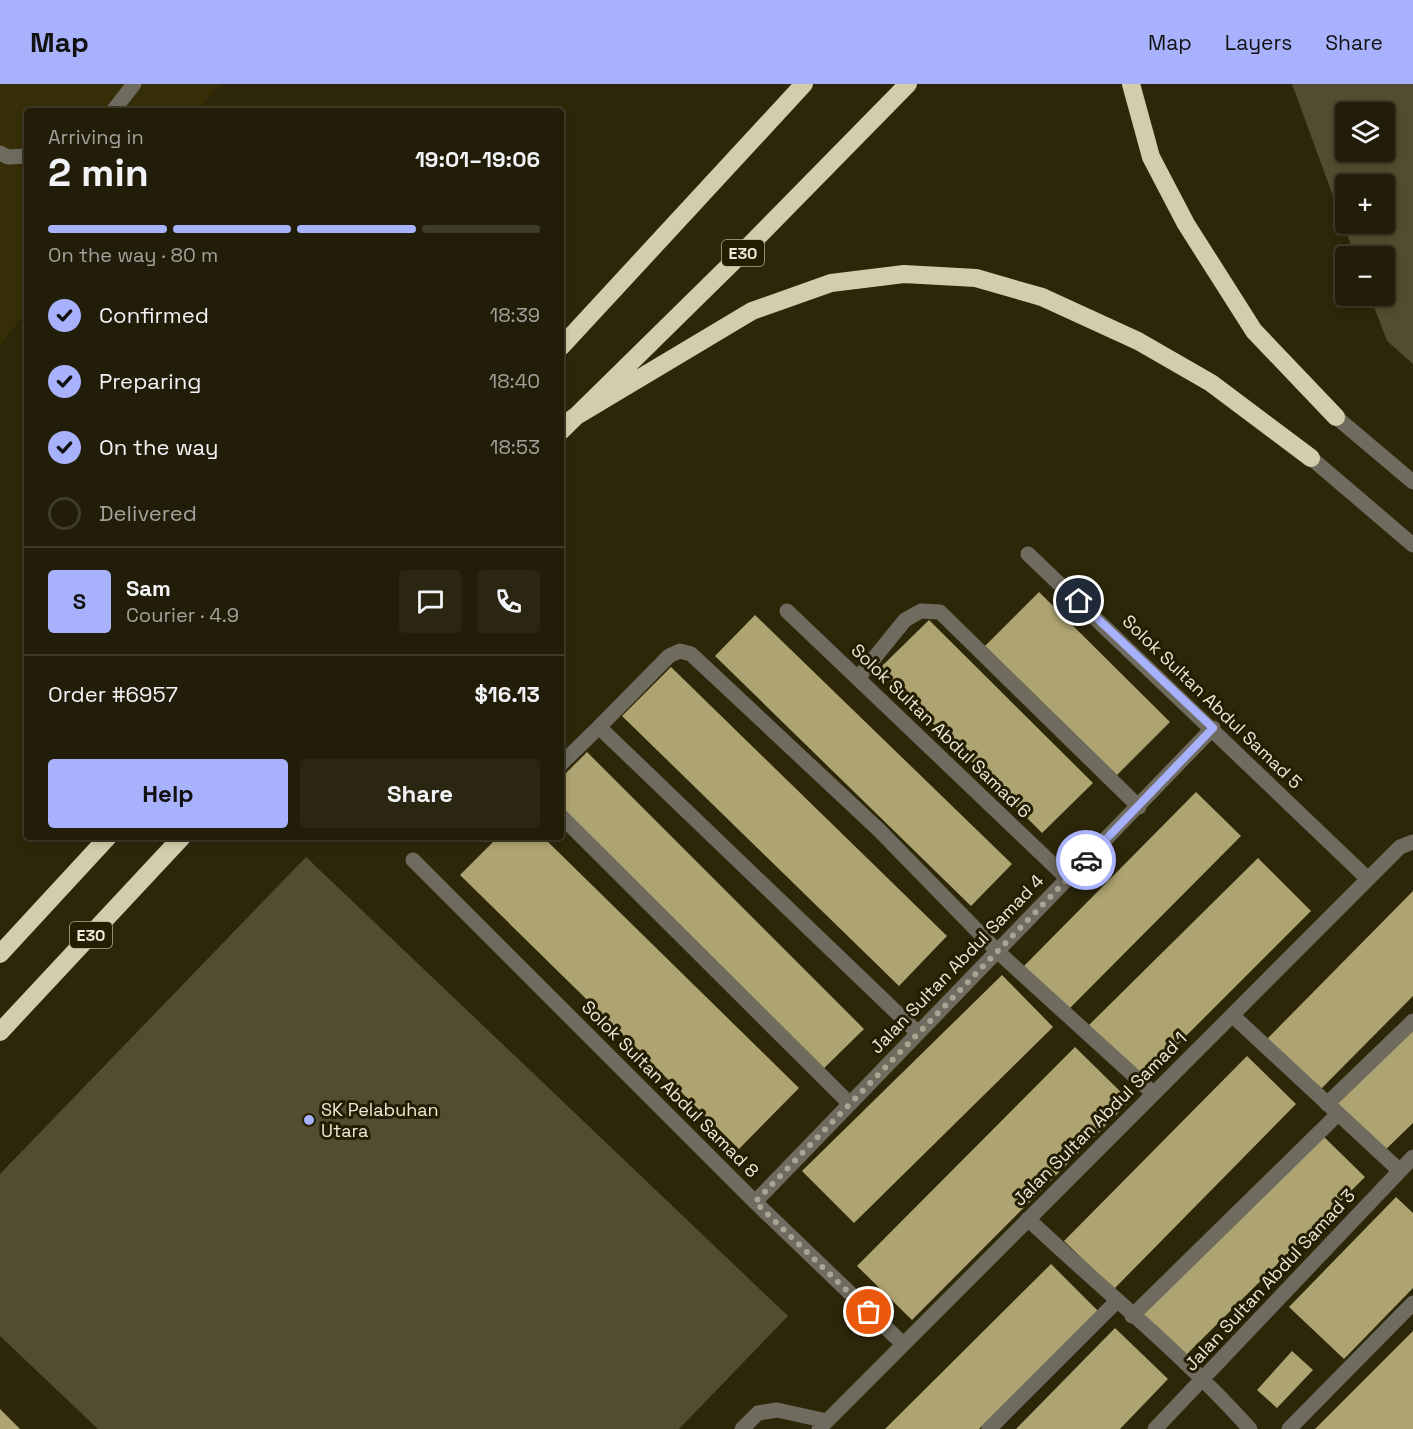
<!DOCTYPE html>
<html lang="en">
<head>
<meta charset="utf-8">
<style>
	:root { --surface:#221d08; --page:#2a2612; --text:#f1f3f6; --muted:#a2a29c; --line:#3f3b29; --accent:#a7b1fc }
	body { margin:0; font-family:"Space Grotesk",sans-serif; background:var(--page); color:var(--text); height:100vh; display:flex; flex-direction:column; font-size:22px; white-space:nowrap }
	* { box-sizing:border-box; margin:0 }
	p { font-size:20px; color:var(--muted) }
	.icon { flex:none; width:33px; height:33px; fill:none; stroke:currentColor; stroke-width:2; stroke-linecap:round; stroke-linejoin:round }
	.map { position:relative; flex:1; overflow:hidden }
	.panel { position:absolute; left:24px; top:24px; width:540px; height:732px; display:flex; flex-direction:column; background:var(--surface); border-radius:6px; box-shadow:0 3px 9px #0003,0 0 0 2px var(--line) }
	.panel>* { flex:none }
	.controls { position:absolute; left:1335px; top:18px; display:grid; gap:12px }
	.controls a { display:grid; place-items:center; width:60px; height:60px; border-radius:6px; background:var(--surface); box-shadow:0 3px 9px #0003,0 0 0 2px var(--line); font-size:30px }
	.pin { position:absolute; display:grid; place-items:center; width:51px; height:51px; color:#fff; margin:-26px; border:3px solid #fff; border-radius:50%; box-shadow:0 2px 6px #0007 }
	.courier { position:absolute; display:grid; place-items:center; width:60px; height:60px; margin:-30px; border:4px solid #a7b1fc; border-radius:50%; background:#fff; color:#222; box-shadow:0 2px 8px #0007 }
	.headline em { font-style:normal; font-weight:800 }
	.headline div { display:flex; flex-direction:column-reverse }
	.headline { display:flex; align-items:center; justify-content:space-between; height:102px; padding:0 24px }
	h1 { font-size:39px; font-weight:800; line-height:45px }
	.bar { display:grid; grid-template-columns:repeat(4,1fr); gap:9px 6px; align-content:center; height:72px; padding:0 24px }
	.bar i { height:8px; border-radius:4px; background:var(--line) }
	.bar .on { background:var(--accent) }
	.bar p { grid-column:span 4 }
	.line { display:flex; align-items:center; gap:15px; padding:0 24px; border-top:2px solid var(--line) }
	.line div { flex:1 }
	.round { display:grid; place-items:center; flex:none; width:63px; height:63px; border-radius:6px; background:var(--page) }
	ol { padding:0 24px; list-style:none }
	li { display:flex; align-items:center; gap:18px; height:66px }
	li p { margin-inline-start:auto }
	li .icon { padding:6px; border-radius:50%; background:var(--accent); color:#111; stroke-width:4 }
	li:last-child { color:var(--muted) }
	li i { width:33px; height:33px; border:3px solid var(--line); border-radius:50% }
	.action { display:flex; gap:12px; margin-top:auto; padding:12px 24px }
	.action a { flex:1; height:69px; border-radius:6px; background:var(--accent); color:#111; font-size:24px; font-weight:800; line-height:69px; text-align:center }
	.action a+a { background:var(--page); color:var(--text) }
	header { display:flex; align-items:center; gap:36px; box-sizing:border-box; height:84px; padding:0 30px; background:var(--accent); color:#111 }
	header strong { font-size:28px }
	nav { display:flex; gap:33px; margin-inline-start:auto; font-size:21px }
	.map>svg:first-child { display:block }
	.built { fill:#352e07 }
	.green { fill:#524c30; fill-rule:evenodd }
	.building { fill:#aea471 }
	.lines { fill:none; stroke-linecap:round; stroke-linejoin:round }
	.minor { stroke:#6f6c5f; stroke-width:15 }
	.highway { stroke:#d4cdac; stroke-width:18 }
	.done { stroke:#aaa590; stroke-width:6; stroke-dasharray:0 10.8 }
	.route { stroke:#a7b1fc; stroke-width:8 }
	.poi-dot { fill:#a7b1fc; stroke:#231d02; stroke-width:2 }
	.labels { text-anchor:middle; stroke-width:6; stroke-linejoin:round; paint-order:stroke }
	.shield { fill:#231d02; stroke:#b0ac98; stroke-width:1.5 }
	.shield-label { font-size:16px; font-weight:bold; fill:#ede9d8 }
	.street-label { font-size:18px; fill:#ede9d8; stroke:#231d02 }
	.poi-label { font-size:18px; fill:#ede9d8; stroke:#231d02; text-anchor:start }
</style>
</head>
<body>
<header>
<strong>Map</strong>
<nav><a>Map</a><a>Layers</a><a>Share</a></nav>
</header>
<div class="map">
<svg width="1413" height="1345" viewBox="0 0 1413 1345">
	<rect width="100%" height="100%" fill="#2d270a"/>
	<!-- built -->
	<path class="built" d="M0 0H220L196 27H27V226L0 262Z"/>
	<!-- green -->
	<path class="green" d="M1292 0H1413V280L1387 257 1370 212H1384V172H1355ZM1346 28H1384V68H1346ZM1346 100H1384V140H1346Z
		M306 773 788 1232 679 1345H98L0 1252V1090Z"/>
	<!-- building -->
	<path class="building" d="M1039 508 1170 638 1117 691 985 562Z
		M755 531 1012 780 971 822 715 572Z
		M929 536 1093 699 1042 749 879 585Z
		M671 583 947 852 899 902 622 632Z
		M587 668 864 945 814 994 561 741V694Z
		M1196 708 1241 752 1069 925 1024 882Z
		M498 753H543L799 1004 739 1065 460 791Z
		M1258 774 1311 827 1143 995 1089 941Z
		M1413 807V912L1318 1008 1265 957Z
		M1002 891 1053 943 854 1139 802 1087Z
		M1413 942V1039L1382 1069 1333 1020Z
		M1075 963 1130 1017 912 1236 857 1182Z
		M1247 972 1296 1020 1114 1205 1064 1157Z
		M1321 1050 1365 1093 1183 1274 1139 1230Z
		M1396 1113 1413 1129V1204L1344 1275 1289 1223Z
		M1051 1180 1098 1227 979 1345H885Z
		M1115 1244 1168 1295 1120 1345H1016Z
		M1413 1247V1345H1315Z
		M1292 1267 1313 1286 1277 1324 1257 1306Z
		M0 1325 20 1345H0Z"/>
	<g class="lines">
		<!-- minor -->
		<path class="minor" d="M113 27 134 0
			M0 69 8 73 27 72
			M1336 333 1413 398
			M1311 374 1413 461
			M1028 470 1368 795
			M787 527 1067 794
			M858 594 905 536 921 527 940 528 1139 723
			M561 680 599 643
			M561 732 850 1020
			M413 776 755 1118 902 1259
			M1232 931 1400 1087
			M918 949 599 643 669 572 680 567 691 570 879 746 997 867 1153 1009
			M1327 1020 1413 937
			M755 1118 1213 644
			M1028 1135C1102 1205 1182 1269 1250 1345
			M1132 1232 1338 1030
			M742 1345 758 1329 777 1326 827 1337
			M819 1345 1400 763 1413 758
			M989 1345 1116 1218
			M1155 1345 1413 1073
			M1289 1345 1413 1219"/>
		<!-- highway -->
		<path class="highway" d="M1131 0 1151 73 1186 140 1254 247 1336 333
			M561 263 804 0
			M573 334 752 227 831 199 904 190 976 194 1042 213 1138 257 1211 299 1311 374
			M561 347 743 168 908 0
			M0 870 108 753
			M0 948 182 753"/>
	</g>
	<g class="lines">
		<!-- done -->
		<path class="done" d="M869 1228 755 1118 1086 776"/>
		<!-- route -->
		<path class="route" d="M1079 517 1213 644 1086 776"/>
	</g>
	<!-- markers -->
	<circle class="poi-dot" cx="309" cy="1036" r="6"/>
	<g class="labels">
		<!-- shield labels -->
		<g class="shield">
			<rect x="722" y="156" width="42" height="26" rx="4.5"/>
			<rect x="70" y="838" width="42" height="26" rx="4.5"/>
		</g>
		<g class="shield-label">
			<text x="743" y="175">E30</text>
			<text x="91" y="857">E30</text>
		</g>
		<!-- street labels -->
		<g class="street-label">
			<text transform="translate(1212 618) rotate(44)" y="6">Solok Sultan Abdul Samad 5</text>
			<text transform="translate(941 647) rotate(44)" y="6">Solok Sultan Abdul Samad 6</text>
			<text transform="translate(957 880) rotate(-46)" y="6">Jalan Sultan Abdul Samad 4</text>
			<text transform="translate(670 1005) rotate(45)" y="6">Solok Sultan Abdul Samad 8</text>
			<text transform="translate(1100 1035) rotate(-45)" y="6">Jalan Sultan Abdul Samad 1</text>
			<text transform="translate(1270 1196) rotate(-47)" y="6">Jalan Sultan Abdul Samad 3</text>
		</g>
		<!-- poi labels -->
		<g class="poi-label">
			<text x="321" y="1032">SK Pelabuhan<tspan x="321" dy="21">Utara</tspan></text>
		</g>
	</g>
</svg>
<div class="controls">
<a><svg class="icon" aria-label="layers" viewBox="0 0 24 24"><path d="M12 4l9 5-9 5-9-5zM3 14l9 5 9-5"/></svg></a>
<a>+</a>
<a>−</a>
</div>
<div class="pin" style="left:869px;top:1228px;background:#ea580c"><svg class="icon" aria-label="bag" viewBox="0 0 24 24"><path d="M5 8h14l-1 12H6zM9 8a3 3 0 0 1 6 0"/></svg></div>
<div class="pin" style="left:1079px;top:517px;background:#1f2937"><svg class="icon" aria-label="home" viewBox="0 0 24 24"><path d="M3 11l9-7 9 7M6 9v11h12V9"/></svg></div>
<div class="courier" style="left:1086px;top:776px"><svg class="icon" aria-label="car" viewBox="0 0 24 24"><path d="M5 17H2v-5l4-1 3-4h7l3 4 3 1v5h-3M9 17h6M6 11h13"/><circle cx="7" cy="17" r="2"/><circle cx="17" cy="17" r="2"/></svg></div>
<section class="panel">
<div class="headline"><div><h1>2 min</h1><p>Arriving in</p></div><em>19:01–19:06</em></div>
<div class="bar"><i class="on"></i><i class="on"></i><i class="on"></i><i></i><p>On the way · 80 m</p></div>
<ol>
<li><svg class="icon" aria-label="check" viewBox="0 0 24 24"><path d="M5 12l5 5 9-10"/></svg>Confirmed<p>18:39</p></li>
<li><svg class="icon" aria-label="check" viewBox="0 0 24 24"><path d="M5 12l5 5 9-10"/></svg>Preparing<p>18:40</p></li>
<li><svg class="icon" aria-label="check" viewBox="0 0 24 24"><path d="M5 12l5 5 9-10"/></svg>On the way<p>18:53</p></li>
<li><i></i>Delivered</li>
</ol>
<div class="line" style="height:108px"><b class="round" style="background:var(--accent);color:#111">S</b><div><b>Sam</b><p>Courier · 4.9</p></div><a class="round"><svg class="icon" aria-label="chat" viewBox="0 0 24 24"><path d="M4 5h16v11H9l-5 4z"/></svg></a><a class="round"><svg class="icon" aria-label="phone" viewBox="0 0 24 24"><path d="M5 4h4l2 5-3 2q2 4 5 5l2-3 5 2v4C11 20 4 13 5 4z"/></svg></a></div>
<div class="line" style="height:78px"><div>Order #6957</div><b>$16.13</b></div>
<div class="action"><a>Help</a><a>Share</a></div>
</section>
</div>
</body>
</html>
